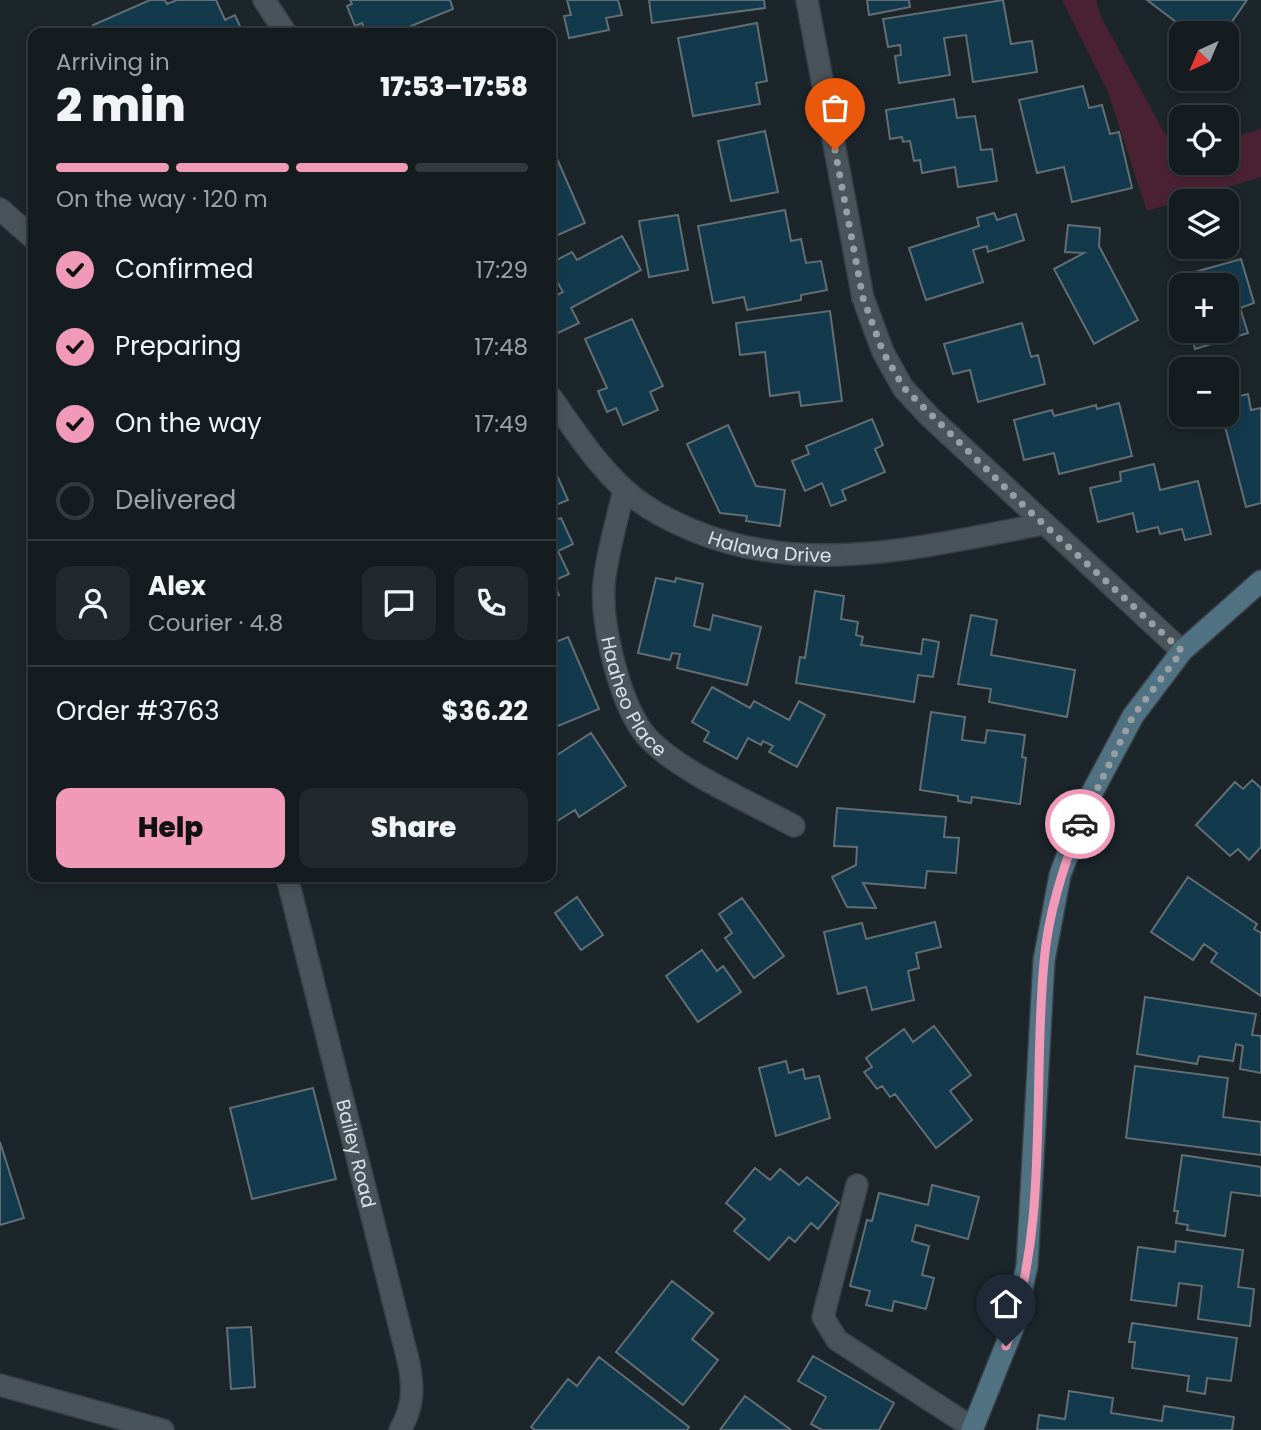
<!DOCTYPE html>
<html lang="en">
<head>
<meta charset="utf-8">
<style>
	:root { --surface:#141c20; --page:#21292d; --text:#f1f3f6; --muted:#9da1a5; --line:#333a3e; --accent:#f09ab7 }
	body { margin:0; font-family:Poppins,sans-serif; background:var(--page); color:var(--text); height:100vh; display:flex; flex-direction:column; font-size:26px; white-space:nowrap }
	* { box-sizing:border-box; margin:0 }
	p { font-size:23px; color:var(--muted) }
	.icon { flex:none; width:38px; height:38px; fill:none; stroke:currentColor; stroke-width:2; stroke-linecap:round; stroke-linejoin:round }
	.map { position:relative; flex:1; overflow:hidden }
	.panel { position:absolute; left:28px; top:28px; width:528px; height:854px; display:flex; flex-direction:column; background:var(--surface); border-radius:14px; box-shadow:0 4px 10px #0003,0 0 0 2px var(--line) }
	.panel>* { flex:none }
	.needle { width:46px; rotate:224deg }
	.tools { position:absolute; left:1169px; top:21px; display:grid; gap:14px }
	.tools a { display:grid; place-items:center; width:70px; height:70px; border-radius:14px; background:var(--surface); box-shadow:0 4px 10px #0003,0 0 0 2px var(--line); font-size:35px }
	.pin { position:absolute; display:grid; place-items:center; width:60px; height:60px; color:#fff; margin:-72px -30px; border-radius:50% 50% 50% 0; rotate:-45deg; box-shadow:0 0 7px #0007 }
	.pin .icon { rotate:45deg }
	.courier { position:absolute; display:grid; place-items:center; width:70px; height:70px; margin:-35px; border:5px solid #f09ab7; border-radius:50%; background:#fff; color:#222; box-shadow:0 2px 9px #0007 }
	.overview em { font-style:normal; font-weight:800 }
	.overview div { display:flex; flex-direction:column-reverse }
	.overview { display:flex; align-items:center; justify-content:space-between; height:119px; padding:0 28px }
	h1 { font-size:46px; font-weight:800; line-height:52px }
	.bar { display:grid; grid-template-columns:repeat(4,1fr); gap:10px 7px; align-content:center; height:84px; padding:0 28px }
	.bar i { height:9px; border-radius:5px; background:var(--line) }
	.bar .current { background:var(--accent) }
	.bar p { grid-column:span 4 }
	.line { display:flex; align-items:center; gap:18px; padding:0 28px; border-top:2px solid var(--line) }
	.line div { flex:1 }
	.round { display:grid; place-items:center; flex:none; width:74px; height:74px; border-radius:14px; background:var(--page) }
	ol { padding:0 28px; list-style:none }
	li { display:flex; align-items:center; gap:21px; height:77px }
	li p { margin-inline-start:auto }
	li .icon { padding:7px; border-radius:50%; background:var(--accent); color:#111; stroke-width:4 }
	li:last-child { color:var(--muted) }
	li i { width:38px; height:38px; border:4px solid var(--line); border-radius:50% }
	.primary-button { display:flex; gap:14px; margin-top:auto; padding:14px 28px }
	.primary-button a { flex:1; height:80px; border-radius:14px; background:var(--accent); color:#111; font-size:28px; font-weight:800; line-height:80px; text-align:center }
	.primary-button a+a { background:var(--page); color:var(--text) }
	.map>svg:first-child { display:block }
	.green { fill:#4b2231 }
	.building { fill:#123a4c; stroke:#626e74; stroke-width:2 }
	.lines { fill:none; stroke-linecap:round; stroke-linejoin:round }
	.street-casing { stroke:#394045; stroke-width:24 }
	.secondary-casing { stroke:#394045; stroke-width:24 }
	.street { stroke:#49545a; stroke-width:21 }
	.secondary { stroke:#517283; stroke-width:21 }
	.done { stroke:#969fa2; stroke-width:7; stroke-dasharray:0 12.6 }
	.route { stroke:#f09ab7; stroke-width:9 }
	.labels { text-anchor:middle; stroke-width:5; stroke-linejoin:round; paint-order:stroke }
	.street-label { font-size:19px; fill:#d9e0e3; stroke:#1b252a }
</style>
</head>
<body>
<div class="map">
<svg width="1261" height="1430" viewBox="0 0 1261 1430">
	<rect width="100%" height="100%" fill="#1b252a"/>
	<!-- green -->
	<path class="green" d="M1062 0H1096L1101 17 1165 134 1181 139V163H1227V139L1261 129V177L1147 211 1108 92Z"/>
	<!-- building -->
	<path class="building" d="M150 0H165L167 4 177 0H216L225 20 235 15 243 33H96L93 25Z
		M350 0H450L453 9 394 33H366L362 23 355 26 347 6 352 4Z
		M567 0H618L622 15 606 18 609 30 569 38 564 16 571 15Z
		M649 0H764L765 8 652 23Z
		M867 0H909L910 7 869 15Z
		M1003 0 1011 44 1032 41 1037 72 973 82 966 35 944 38 950 75 899 83 895 56 901 55 900 45 888 47 883 19Z
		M1147 0H1247L1224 33H1181V56L1171 39 1180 25Z
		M757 23 767 81 756 83 760 104 693 116 678 38Z
		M1083 86 1089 108 1102 105 1110 134 1119 132 1132 188 1072 202 1064 167 1037 173 1019 100Z
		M954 99 957 118 975 116 981 150 992 149 997 181 958 187 955 167 922 173 920 160 914 161 910 141 903 142 902 137 890 139 886 110Z
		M765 131 778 192 731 201 718 141Z
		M555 154 585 223 551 238V155Z
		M785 210 791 241 801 239 806 263 821 261 827 290 801 295V300L747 310 744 297 713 303 698 226Z
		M994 213 997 220 1016 214 1024 240 988 252 987 246 973 250 983 282 926 300 909 248 979 226 977 218Z
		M678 215 688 270 649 277 639 221Z
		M1068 225 1100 228 1099 246 1138 320 1094 344 1054 269 1084 253 1065 252Z
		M622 236 641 270 571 308 579 323 556 334 551 325V298L563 292 551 271V263L572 252 577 260Z
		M1241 259 1254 303 1240 308 1248 333 1195 349 1190 331H1227V285H1183L1181 276Z
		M830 311 842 401 801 406 799 392 770 396 765 352 740 355 736 323Z
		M632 319 663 386 650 392 658 410 623 425 616 408 607 412 598 391 607 388 585 339Z
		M1022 323 1031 357 1038 355 1045 384 978 402 970 370 953 374 944 344Z
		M1248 394 1251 410 1261 408V503L1246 507 1222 415H1227V399Z
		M1119 403 1132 456 1059 474 1054 453 1024 460 1014 420 1052 410 1054 416 1096 405 1097 409Z
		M872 419 883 445 875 449 885 472 842 490 846 500 831 506 822 483 805 491 792 461 809 454 806 446Z
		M728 425 756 486 785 490 780 526 746 521 747 516 720 513 687 444Z
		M551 462 568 500 551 507Z
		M1154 464 1160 490 1198 481 1211 534 1185 540 1182 529 1160 534 1158 527 1137 532 1133 513 1098 522 1090 488 1121 481 1120 472Z
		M561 518 573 544 558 551 569 574 553 581 559 595 551 599V522Z
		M656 578 675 582 676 578 703 584 694 626 710 630 713 615 761 627 747 685 677 668 680 654 672 653 670 660 638 653Z
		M815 591 844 596 841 619 858 622 856 635 863 637 861 645 921 654 923 639 939 642 933 677 918 675 914 702 796 683 800 657 805 658Z
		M971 615 997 620 991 655 1075 670 1067 717 989 702 991 689 958 684Z
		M568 637 599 709 558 726 554 717 551 718V644Z
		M712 687 750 708 754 701 789 720 799 701 825 715 797 767 769 752 773 746 763 741 761 745 748 738 737 759 704 741 709 732 692 722Z
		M931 712 965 717 962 740 985 743 987 730 1025 735 1022 757 1026 758 1020 804 972 797 971 803 958 801V796L920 790Z
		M591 733 626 786 579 817 575 810 551 825V759Z
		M1252 780 1261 788V847L1249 860 1238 849 1230 856 1196 825 1235 782 1243 789Z
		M837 808 946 817 944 837 959 838 956 873 927 871 925 888 863 883 876 908 847 907 832 877 856 865 857 847 834 846Z
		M1188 877 1257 924 1254 929 1261 933V996L1211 962 1217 953 1204 944 1193 960 1151 932Z
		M577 897 603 935 581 950 555 913Z
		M742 898 784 956 754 978 725 938 732 933 719 914Z
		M935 922 941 947 916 953 919 968 908 971 914 1000 872 1010 866 987 838 994 824 932 862 923 866 939Z
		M702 950 717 971 723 966 741 992 698 1022 666 976Z
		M1145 997 1256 1014 1252 1035 1261 1036V1073L1240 1069 1243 1046 1236 1044 1233 1061 1199 1056 1197 1064 1137 1054Z
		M934 1026 971 1075 950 1091 972 1120 936 1148 895 1094 890 1097 882 1086 877 1089 864 1072 872 1067 866 1058 904 1029 913 1042Z
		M786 1061 789 1073 803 1069 805 1079 819 1076 830 1118 776 1136 759 1068Z
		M1135 1066 1228 1078 1223 1117 1261 1122V1155L1126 1138Z
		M313 1088 336 1179 252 1199 230 1108Z
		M0 1142 24 1218 0 1225Z
		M1182 1155 1261 1167V1196L1231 1192 1225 1236 1187 1230 1188 1225 1176 1223 1178 1211H1174Z
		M755 1168 770 1180 780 1169 799 1185 807 1177 839 1203 818 1229 811 1223 795 1242 789 1237 769 1260 734 1231 745 1219 726 1203Z
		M932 1185 979 1197 968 1239 916 1225 912 1241 929 1246 922 1275 934 1278 926 1309 894 1301 892 1311 866 1305 870 1291 850 1286 867 1220 872 1221 879 1193 928 1205Z
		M1176 1241 1243 1250 1238 1287 1254 1289 1250 1326 1198 1319 1202 1286 1179 1283 1176 1306 1131 1300 1138 1247 1175 1252Z
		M672 1281 713 1313 692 1339 718 1360 683 1405 616 1352Z
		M1132 1323 1237 1338 1231 1381 1207 1378 1205 1394 1187 1391 1189 1376 1132 1368 1135 1342H1129Z
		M251 1327 255 1387 231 1389 227 1328Z
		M813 1356 894 1403 879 1430H822L811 1424 826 1397 798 1381Z
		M599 1357 689 1427 687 1430H535L531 1427 568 1379 577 1386Z
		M1069 1391 1113 1398 1111 1413 1162 1421 1164 1406 1234 1417 1232 1430H1037L1039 1415 1065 1419Z
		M745 1396 791 1430H720Z"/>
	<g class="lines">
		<!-- street casing -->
		<g class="street-casing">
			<g id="street">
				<path d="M264 0 286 33"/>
				<path d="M807 0 863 298 883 352 903 388 929 416 1182 651"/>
				<path d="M0 209 33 238"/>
				<path id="s1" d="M551 397C573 428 596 464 624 489 643 507 668 520 692 530 806 578 926 546 1043 524"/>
				<path id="s2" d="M624 490C617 520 607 553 604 584 601 625 620 706 647 737 678 771 752 803 794 826"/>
				<path id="s3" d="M287 877 409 1364C414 1390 413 1407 400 1430"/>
				<path d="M857 1185 823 1317 837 1340 973 1428"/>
				<path d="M0 1385 163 1430"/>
			</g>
		</g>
		<!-- secondary casing -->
		<g class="secondary-casing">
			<path id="secondary" d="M972 1430 1013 1328 1027 1266 1044 960 1060 875 1087 802 1133 716 1182 651 1261 581"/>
		</g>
		<!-- street -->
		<use href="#street" class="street"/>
		<!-- secondary -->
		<use href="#secondary" class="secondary"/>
	</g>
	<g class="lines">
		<!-- done -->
		<path class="done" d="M835 150 863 298 883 352 904 388 1024 506 1182 651 1133 716 1080 824"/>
		<!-- route -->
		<path class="route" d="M1006 1346C1050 1225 1032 1088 1044 962 1048 914 1063 868 1080 824"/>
	</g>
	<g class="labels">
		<!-- street labels -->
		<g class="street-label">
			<text dy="7" stroke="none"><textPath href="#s1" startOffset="278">Halawa Drive</textPath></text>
			<text dy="7" stroke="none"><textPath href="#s2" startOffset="215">Haaheo Place</textPath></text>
			<text dy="7" stroke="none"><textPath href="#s3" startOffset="285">Bailey Road</textPath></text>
		</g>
	</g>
</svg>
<div class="tools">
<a><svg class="needle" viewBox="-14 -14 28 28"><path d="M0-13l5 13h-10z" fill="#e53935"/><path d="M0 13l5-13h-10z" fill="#9da1a5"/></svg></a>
<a><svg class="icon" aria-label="locate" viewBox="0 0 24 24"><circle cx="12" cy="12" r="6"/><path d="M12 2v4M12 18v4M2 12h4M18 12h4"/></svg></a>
<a><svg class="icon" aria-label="layers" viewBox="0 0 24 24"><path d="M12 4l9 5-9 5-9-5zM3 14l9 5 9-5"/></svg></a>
<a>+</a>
<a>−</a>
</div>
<div class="pin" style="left:835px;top:150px;background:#ea580c"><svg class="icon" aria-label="bag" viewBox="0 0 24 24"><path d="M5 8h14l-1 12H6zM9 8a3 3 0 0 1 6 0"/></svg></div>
<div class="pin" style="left:1006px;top:1346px;background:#1f2937"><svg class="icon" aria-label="home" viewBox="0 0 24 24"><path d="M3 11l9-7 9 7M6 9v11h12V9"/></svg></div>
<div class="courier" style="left:1080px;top:824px"><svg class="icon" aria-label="car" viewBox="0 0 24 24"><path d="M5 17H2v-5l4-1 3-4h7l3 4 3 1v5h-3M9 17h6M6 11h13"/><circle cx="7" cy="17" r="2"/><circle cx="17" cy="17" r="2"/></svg></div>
<section class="panel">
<div class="overview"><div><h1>2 min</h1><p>Arriving in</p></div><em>17:53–17:58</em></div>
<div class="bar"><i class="current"></i><i class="current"></i><i class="current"></i><i></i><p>On the way · 120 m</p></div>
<ol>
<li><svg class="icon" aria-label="check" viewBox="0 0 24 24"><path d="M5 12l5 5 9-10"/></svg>Confirmed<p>17:29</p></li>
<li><svg class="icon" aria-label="check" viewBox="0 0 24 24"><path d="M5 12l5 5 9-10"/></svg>Preparing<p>17:48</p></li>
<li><svg class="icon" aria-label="check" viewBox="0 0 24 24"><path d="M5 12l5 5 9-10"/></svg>On the way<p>17:49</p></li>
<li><i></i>Delivered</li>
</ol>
<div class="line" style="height:126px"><a class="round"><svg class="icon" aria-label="person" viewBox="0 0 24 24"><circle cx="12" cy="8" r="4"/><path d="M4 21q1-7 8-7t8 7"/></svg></a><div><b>Alex</b><p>Courier · 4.8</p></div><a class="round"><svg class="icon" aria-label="chat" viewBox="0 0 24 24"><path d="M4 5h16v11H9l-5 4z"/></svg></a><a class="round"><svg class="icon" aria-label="phone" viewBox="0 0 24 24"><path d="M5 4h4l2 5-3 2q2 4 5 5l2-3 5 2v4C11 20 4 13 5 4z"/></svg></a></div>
<div class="line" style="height:91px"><div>Order #3763</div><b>$36.22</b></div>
<div class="primary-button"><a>Help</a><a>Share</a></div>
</section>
</div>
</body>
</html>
